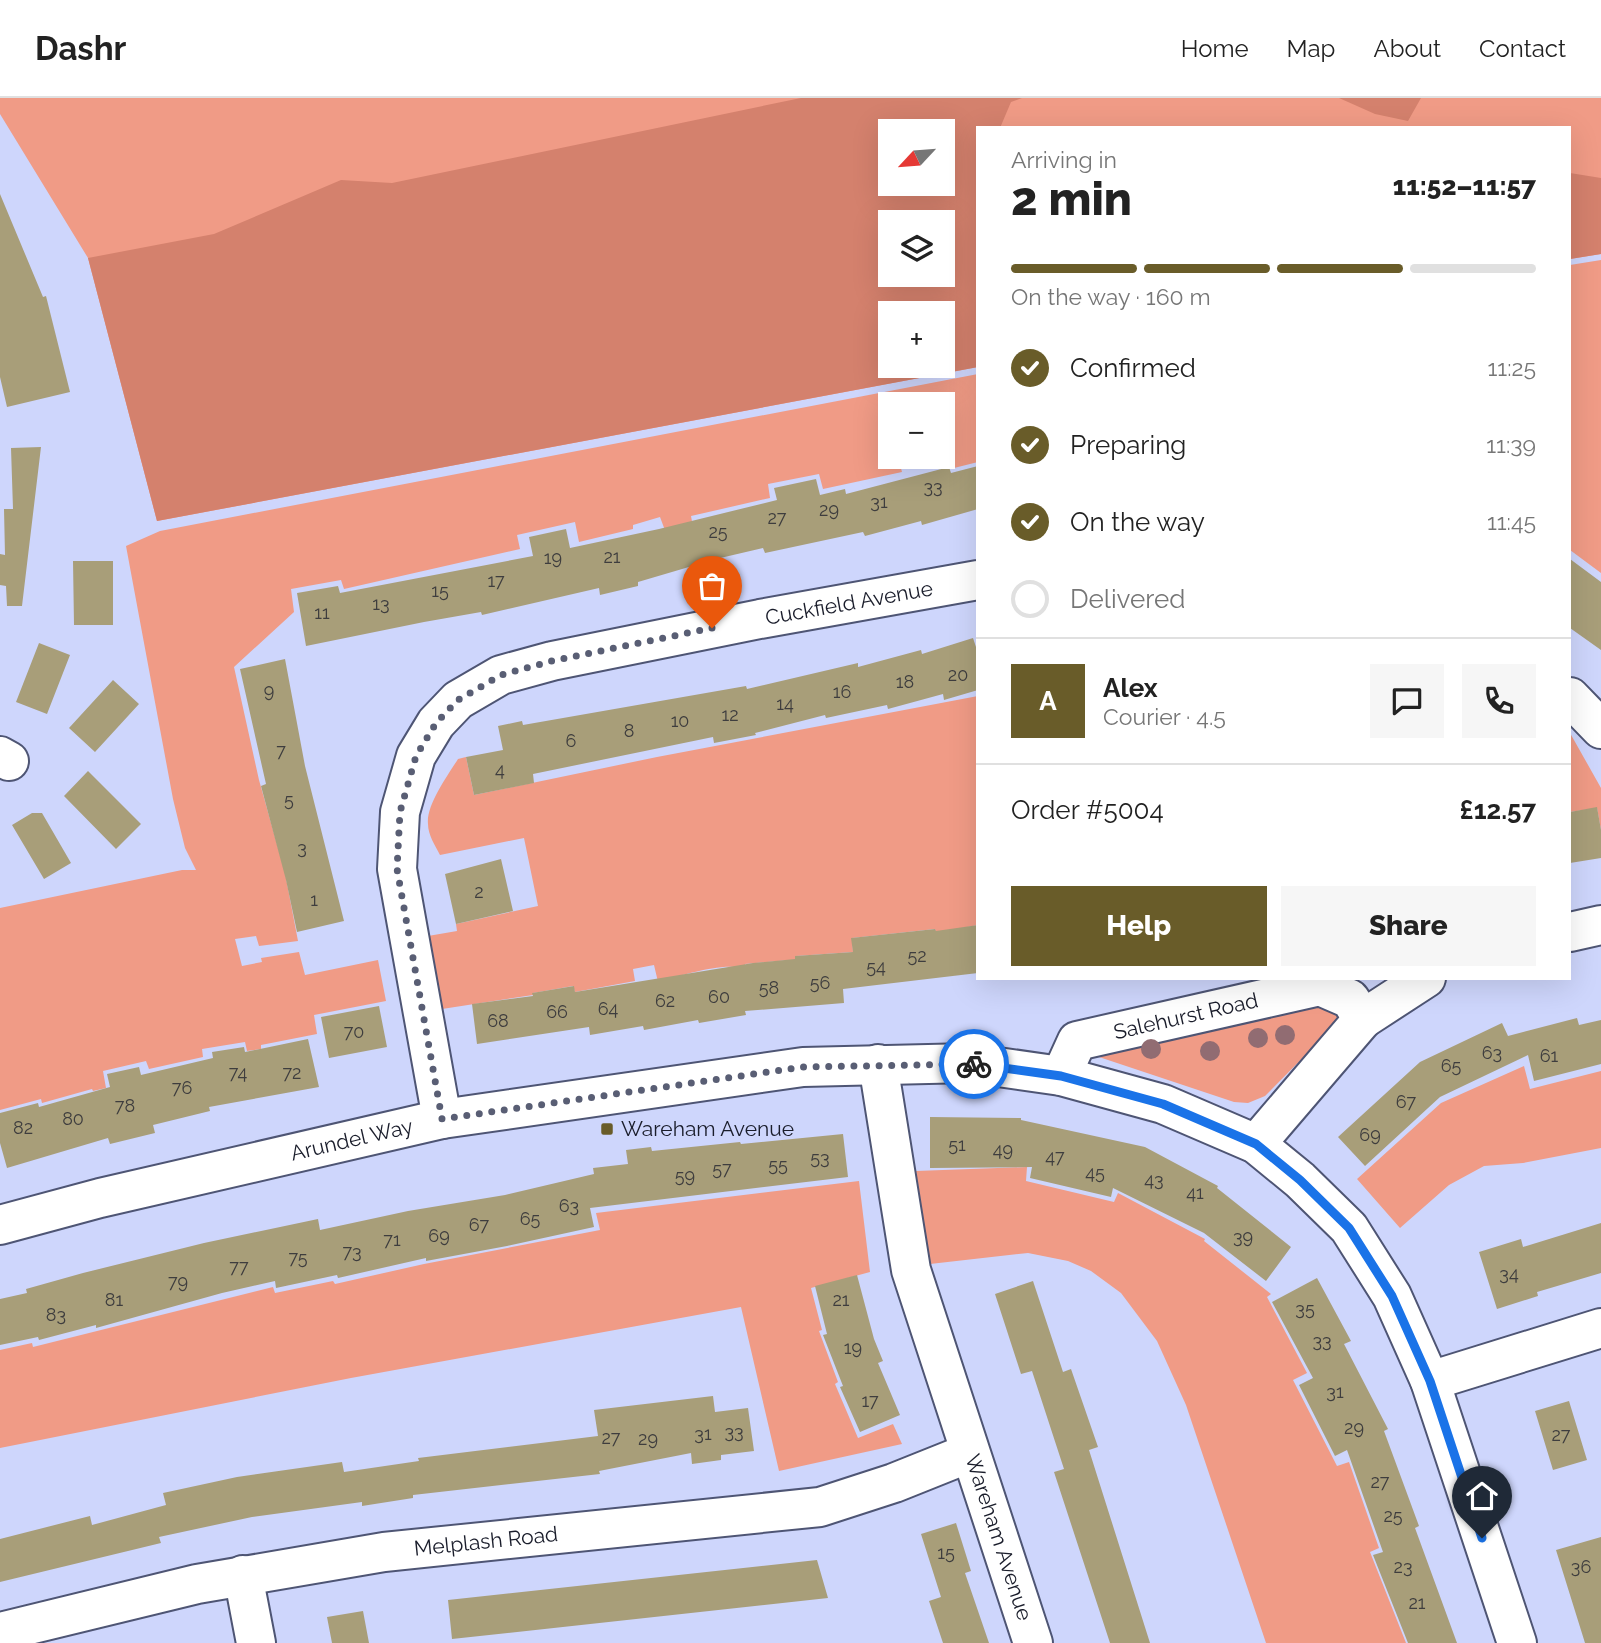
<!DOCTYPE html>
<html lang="en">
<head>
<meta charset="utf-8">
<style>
	:root { --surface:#fff; --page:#f6f6f6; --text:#222; --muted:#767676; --line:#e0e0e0; --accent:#695c29 }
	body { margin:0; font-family:Raleway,sans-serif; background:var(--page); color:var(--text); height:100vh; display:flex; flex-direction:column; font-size:26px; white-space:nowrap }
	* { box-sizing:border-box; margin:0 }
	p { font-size:23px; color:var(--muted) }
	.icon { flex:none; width:38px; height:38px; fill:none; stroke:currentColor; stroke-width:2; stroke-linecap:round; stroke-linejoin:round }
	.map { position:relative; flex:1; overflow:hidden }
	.drawer { position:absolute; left:976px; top:28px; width:595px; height:854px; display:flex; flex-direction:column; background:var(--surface); border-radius:0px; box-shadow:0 7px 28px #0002 }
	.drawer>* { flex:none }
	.needle { width:46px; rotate:244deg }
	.fabs { position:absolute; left:878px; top:21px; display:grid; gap:14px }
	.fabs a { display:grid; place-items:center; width:77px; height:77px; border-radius:0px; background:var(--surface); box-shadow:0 7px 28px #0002; font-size:35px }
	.pin { position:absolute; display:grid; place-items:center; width:60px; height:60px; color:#fff; margin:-72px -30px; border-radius:50% 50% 50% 0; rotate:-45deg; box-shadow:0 0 7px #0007 }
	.pin .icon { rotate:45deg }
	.courier { position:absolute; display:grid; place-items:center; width:70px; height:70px; margin:-35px; border:5px solid #1a73e8; border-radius:50%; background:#fff; color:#222; box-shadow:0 2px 9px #0007 }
	.head em { font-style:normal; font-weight:800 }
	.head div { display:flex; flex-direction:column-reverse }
	.head { display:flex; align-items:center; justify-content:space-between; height:119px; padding:0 35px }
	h1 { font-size:46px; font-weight:800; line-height:52px }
	.bar { display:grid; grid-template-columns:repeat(4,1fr); gap:10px 7px; align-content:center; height:84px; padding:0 35px }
	.bar i { height:9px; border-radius:5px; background:var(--line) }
	.bar .active { background:var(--accent) }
	.bar p { grid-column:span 4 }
	.line { display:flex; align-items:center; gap:18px; padding:0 35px; border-top:2px solid var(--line) }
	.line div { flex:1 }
	.round { display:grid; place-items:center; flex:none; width:74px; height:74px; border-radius:0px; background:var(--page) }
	ol { padding:0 35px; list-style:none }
	li { display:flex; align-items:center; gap:21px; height:77px }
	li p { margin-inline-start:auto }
	li .icon { padding:7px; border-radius:50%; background:var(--accent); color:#fff; stroke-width:4 }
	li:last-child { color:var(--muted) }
	li i { width:38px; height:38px; border:4px solid var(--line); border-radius:50% }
	.cta { display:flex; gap:14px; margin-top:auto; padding:14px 35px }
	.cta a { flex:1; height:80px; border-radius:0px; background:var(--accent); color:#fff; font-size:28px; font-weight:800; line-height:80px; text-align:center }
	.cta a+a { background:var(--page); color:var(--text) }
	header { display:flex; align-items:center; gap:42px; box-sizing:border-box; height:98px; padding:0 35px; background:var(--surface); border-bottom:2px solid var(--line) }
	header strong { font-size:33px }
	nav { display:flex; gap:38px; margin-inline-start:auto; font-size:24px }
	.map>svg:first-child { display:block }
	.green { fill:#f09b86; fill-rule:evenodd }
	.forest { fill:#d4816d; fill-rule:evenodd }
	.building { fill:#a89e79 }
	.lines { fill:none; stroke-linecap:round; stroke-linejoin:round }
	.minor-casing { stroke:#4e5574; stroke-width:42 }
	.minor { stroke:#fff; stroke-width:38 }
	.tree { fill:#916c72 }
	.done { stroke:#595e74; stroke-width:7; stroke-dasharray:0 12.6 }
	.route { stroke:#1a73e8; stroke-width:9 }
	.poi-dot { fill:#695c29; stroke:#ced6fc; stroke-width:2.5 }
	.labels { text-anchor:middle; stroke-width:5; stroke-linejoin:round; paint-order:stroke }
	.number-label { font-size:18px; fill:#3e3d3e }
	.street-label { font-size:21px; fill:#1a1d2b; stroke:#ced6fc }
	.poi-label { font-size:21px; fill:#1a1d2b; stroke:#ced6fc; text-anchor:start }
</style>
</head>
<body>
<header>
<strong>Dashr</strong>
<nav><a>Home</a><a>Map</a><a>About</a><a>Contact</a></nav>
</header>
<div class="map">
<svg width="1601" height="1545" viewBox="0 0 1601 1545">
	<rect width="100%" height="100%" fill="#ced6fc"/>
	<!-- green -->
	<path class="green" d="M0 0H1601V156L1570 161V30H978V269L157 423 88 160 0 16ZM891 33H943V86H891ZM891 124H943V177H891ZM891 215H943V268H891Z
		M1601 162V475L1570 452V167Z
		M978 276V364L954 370 953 363 932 368 929 359H943V306H891V359H915L899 363 902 374 823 391 819 376 768 386 770 400 691 418 693 429 666 435 660 419 633 427V431L579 444 575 424 517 437 520 451 344 491 341 482 291 491 294 514 234 569 259 682 285 775 298 843 259 848 256 838 235 841 242 868 262 864 261 860 299 854 305 877 378 862 386 903 314 917 317 936 261 947V951L247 953 245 944 202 951 203 959 149 971 146 963 103 973 106 990 93 993 92 991 42 1005 41 1001 0 1012V810L182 772H196L185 750 173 701 126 448 160 433Z
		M978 598V827L936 835 935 831 852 840 853 854 796 858V866L789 862 745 866V871C725 863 680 878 658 884L654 867 633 871 635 883 575 894 573 888 533 895V897L442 911 428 838 457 833 456 826 538 808 524 740 440 757C435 747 428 737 428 726 426 707 448 677 458 661L466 659 474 697 657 659Z
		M1570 635 1601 690V732L1597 710 1570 714Z
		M1325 902 1341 921 1265 998 1248 1005 1234 1004 1096 958Z
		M1524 968 1530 991 1601 973V1050L1523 1065 1484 1068 1449 1087 1400 1130 1357 1081 1441 1005Z
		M1027 1069 1026 1083 1114 1104 1118 1095 1205 1141 1204 1143 1271 1196 1267 1199 1307 1275 1293 1282 1337 1368 1349 1364 1379 1450 1370 1454 1406 1545H1266L1186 1307 1157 1243 1121 1195 1091 1173 1068 1163 1028 1155 930 1166 916 1073Z
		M859 1083 870 1174 811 1190 822 1232 819 1233 838 1284 835 1286 858 1340 893 1326 902 1346 779 1373 741 1209 351 1280 0 1350V1252L32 1245 33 1249 273 1189 275 1195 333 1183 335 1186 424 1166 600 1132 596 1115Z"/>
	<!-- forest -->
	<path class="forest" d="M801 0H1022L1011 4 1000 30H978V269L157 423 88 160 214 136 341 82 392 85ZM891 33H943V86H891ZM891 124H943V177H891ZM943 215V268H891V215Z
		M1339 0H1421L1408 23 1375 16Z
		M1570 75 1601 80V156L1570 161Z"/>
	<!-- building -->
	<path class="building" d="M0 96 43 199 46 198 70 294 7 309 0 279Z
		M41 349 22 508H7L6 488 0 487V456L5 457 4 411H13L11 350Z
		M978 368V411L922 427 921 423 865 438 863 434 765 455 763 450 716 461 638 484V488L600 497 599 490 482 517 481 514 424 524 306 548 297 495 338 488 340 495 533 458 529 439 566 431 570 450 659 431 777 402 774 390 816 381 820 397 845 391 846 396 949 369 951 375Z
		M1570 461 1601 484V552L1570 530Z
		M73 463H113V527H74Z
		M973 540 978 555V592L944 602 943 596 888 611 887 607 826 620 825 617 755 635 756 637 714 645 713 639 533 676 534 685 474 697 466 659 503 652 498 628 522 623 523 627 746 588 747 591 858 565V569L921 552 922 556Z
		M39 545 70 557 47 616 16 604Z
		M285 561 305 668 344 823 297 834 286 782 261 688 266 686 240 571Z
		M113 582 139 606 95 654 69 630Z
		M88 673 141 726 116 751 64 698Z
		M1597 709 1601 732V760L1570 765V714Z
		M32 715H42L71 765 44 781 12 727Z
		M501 761 513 813 456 826 445 776Z
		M978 827V875L843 891 844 905 745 913 746 917 699 925 698 922 644 932 643 928 590 937 589 929 477 946 472 906 533 898 532 895 574 888 575 894 753 865 795 861V858L853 854 851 840 935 831 936 833Z
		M379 908 387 949 329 960 321 919Z
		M1577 920 1579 927 1601 922V966L1534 983 1528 957 1440 999 1365 1068 1338 1039 1420 964 1502 925 1508 938Z
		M308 941 319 989 209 1009 210 1013 153 1027 155 1035 110 1046 108 1040 7 1070 0 1045V1015L38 1005 39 1009 110 989 107 976 139 969 141 977 213 960 212 954 244 949 245 954Z
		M930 1019 1021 1020V1022L1145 1049 1218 1088 1217 1090 1291 1149 1266 1183 1204 1135 1113 1090 1111 1099 1030 1080 1032 1069 930 1070Z
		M843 1036 848 1079 590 1110 594 1129 507 1148 426 1163V1160L338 1180 337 1177 276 1190 275 1183 222 1195 96 1230V1227L39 1242 38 1239 0 1247V1201L27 1195 26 1191 83 1175 204 1145 318 1121 320 1132 408 1113 505 1097 594 1076 593 1070 628 1066 626 1052 651 1049 652 1053 740 1044 741 1046Z
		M1601 1125V1175L1537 1194 1538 1198 1497 1211 1479 1154 1521 1141 1523 1149Z
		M857 1177 874 1241 883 1263 878 1265 900 1317 860 1334 840 1289 843 1288 823 1237 827 1236 815 1188Z
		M1317 1180 1351 1243 1344 1246 1388 1331 1384 1333 1419 1428 1415 1430 1457 1545H1408L1373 1457 1383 1454 1347 1352 1335 1358 1299 1287 1313 1280 1272 1204Z
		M1033 1183 1063 1274 1071 1271 1098 1349 1089 1352 1150 1545H1110L1054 1374 1064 1371 1032 1273 1021 1276 995 1196Z
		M713 1298 715 1314 748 1310 754 1353 721 1357V1362L692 1366 691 1355 599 1373 600 1376 413 1397V1400L362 1408V1404L252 1419 159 1439 161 1445 0 1484V1441L90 1418 92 1427 166 1407 163 1395 237 1379 342 1364 344 1374 419 1363 418 1360 598 1338 594 1312Z
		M1569 1303 1587 1362 1553 1372 1535 1313Z
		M956 1425 971 1473 965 1475 989 1545H943L929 1503 941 1499 921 1436Z
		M1601 1439V1545H1585L1556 1452Z
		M817 1462 828 1500 452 1541 448 1502Z
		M363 1513 369 1545H332L327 1519Z"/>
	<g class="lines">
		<!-- minor casing -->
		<g class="minor-casing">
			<g id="minor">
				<path d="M1570 599 1601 631"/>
				<path d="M0 658 9 663"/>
				<path d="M1570 834 1601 827"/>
				<path id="s1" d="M878 966 911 1172 1033 1545"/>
				<path id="s2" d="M1061 978 1077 943 1320 888 1350 901 1363 921 1426 880"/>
				<path id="s3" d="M442 1021 397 771 400 714 416 658 436 625 458 602 501 577 552 563 760 521 978 482"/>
				<path d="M1256 1046 1363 921"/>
				<path id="s4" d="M0 1127 100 1100 442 1021 803 969 970 965 1061 978 1163 1006 1256 1046 1300 1082 1349 1130 1392 1198 1430 1283 1517 1545"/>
				<path d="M1430 1283 1601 1230"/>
				<path d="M243 1477 256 1545"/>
				<path id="s5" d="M0 1534 197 1486 384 1454 820 1409 894 1385 969 1355"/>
			</g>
		</g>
		<!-- minor -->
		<use href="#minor" class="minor"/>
	</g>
	<!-- trees -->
	<g class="tree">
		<circle cx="1285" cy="937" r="10"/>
		<circle cx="1258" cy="940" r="10"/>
		<circle cx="1151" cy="951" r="10"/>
		<circle cx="1210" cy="953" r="10"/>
	</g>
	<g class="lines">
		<!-- done -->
		<path class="done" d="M712 530 552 563 501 577 458 602 436 625 416 658 400 714 397 771 442 1021 803 969 974 966"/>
		<!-- route -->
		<path class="route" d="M974 966 1061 978 1163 1006 1256 1046 1300 1082 1349 1130 1392 1198 1430 1283 1482 1440"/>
	</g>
	<!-- markers -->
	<rect class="poi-dot" x="600" y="1024" width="14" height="14" rx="3.5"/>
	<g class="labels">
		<!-- number labels -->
		<g class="number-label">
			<text x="933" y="395">33</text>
			<text x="879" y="410">31</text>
			<text x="829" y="418">29</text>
			<text x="777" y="426">27</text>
			<text x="718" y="440">25</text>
			<text x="612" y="465">21</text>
			<text x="553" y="466">19</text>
			<text x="496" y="489">17</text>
			<text x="440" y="499">15</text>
			<text x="381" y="512">13</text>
			<text x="322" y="521">11</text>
			<text x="958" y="583">20</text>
			<text x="905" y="590">18</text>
			<text x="269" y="599">9</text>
			<text x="842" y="600">16</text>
			<text x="785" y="612">14</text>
			<text x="730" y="623">12</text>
			<text x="680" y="629">10</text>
			<text x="629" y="639">8</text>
			<text x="571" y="649">6</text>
			<text x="281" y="659">7</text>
			<text x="500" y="678">4</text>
			<text x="289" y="708">5</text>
			<text x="302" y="756">3</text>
			<text x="479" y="800">2</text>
			<text x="314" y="808">1</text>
			<text x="917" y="864">52</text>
			<text x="876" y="875">54</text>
			<text x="820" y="891">56</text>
			<text x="769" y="896">58</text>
			<text x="719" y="905">60</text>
			<text x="665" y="909">62</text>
			<text x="608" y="917">64</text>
			<text x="557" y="920">66</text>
			<text x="498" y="929">68</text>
			<text x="354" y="940">70</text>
			<text x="1492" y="961">63</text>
			<text x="1549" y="964">61</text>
			<text x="1451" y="974">65</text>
			<text x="238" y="981">74</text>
			<text x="292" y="981">72</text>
			<text x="182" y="996">76</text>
			<text x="1406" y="1010">67</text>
			<text x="125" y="1014">78</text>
			<text x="73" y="1027">80</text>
			<text x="23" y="1036">82</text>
			<text x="1370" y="1043">69</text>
			<text x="957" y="1053">51</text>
			<text x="1003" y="1058">49</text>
			<text x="1055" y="1065">47</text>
			<text x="820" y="1066">53</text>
			<text x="778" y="1073">55</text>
			<text x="722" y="1077">57</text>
			<text x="1095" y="1081">45</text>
			<text x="685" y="1084">59</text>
			<text x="1154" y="1088">43</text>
			<text x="1195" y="1101">41</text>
			<text x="569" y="1114">63</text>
			<text x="530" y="1127">65</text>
			<text x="479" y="1133">67</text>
			<text x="439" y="1144">69</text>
			<text x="1243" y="1145">39</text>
			<text x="392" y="1148">71</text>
			<text x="352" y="1160">73</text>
			<text x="298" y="1166">75</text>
			<text x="239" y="1175">77</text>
			<text x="1509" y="1182">34</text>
			<text x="178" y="1190">79</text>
			<text x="114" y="1208">81</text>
			<text x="841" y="1208">21</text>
			<text x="1305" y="1217">35</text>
			<text x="56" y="1223">83</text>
			<text x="1322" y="1249">33</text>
			<text x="853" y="1256">19</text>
			<text x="1335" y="1300">31</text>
			<text x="870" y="1309">17</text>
			<text x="1354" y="1336">29</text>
			<text x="734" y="1340">33</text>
			<text x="703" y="1342">31</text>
			<text x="1561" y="1343">27</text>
			<text x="611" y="1346">27</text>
			<text x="648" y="1347">29</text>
			<text x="1380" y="1390">27</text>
			<text x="1393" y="1424">25</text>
			<text x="946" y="1461">15</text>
			<text x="1403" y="1475">23</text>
			<text x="1581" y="1475">36</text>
			<text x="1417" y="1511">21</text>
		</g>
		<!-- street labels -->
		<g class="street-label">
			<text dy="7" stroke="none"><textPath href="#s3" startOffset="845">Cuckfield Avenue</textPath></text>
			<text dy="7" stroke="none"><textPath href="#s2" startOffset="150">Salehurst Road</textPath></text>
			<text dy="7" stroke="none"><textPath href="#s4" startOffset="362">Arundel Way</textPath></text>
			<text dy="7" stroke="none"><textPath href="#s1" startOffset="490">Wareham Avenue</textPath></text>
			<text dy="7" stroke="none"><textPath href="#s5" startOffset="495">Melplash Road</textPath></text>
		</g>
		<!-- poi labels -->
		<g class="poi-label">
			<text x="621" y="1038">Wareham Avenue</text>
		</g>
	</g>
</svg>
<div class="fabs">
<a><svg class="needle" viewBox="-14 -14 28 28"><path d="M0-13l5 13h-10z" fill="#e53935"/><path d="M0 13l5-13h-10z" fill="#767676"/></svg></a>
<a><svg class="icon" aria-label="layers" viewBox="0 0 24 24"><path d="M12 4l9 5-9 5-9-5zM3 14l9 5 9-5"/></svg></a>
<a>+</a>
<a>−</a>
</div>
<div class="pin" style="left:712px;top:530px;background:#ea580c"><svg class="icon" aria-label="bag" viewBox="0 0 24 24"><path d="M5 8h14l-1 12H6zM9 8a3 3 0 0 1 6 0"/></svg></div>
<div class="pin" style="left:1482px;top:1440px;background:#1f2937"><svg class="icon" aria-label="home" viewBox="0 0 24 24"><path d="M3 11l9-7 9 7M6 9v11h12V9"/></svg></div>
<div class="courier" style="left:974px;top:966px"><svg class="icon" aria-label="bike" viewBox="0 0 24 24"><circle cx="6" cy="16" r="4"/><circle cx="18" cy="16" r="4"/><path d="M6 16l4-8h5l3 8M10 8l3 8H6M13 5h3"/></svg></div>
<section class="drawer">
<div class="head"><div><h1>2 min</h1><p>Arriving in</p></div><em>11:52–11:57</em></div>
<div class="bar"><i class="active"></i><i class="active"></i><i class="active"></i><i></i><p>On the way · 160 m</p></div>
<ol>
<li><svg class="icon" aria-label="check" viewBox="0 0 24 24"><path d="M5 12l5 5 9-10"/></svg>Confirmed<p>11:25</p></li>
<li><svg class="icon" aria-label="check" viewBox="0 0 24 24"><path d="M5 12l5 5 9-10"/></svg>Preparing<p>11:39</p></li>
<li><svg class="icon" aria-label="check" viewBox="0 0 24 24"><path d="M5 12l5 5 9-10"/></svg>On the way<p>11:45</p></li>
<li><i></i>Delivered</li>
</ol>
<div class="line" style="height:126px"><b class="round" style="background:var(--accent);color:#fff">A</b><div><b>Alex</b><p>Courier · 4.5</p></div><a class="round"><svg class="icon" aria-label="chat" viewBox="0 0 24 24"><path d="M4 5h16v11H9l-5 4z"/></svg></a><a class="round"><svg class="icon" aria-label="phone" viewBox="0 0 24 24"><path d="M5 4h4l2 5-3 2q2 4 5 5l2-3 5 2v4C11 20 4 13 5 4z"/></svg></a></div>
<div class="line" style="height:91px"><div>Order #5004</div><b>£12.57</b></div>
<div class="cta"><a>Help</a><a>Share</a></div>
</section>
</div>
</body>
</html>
